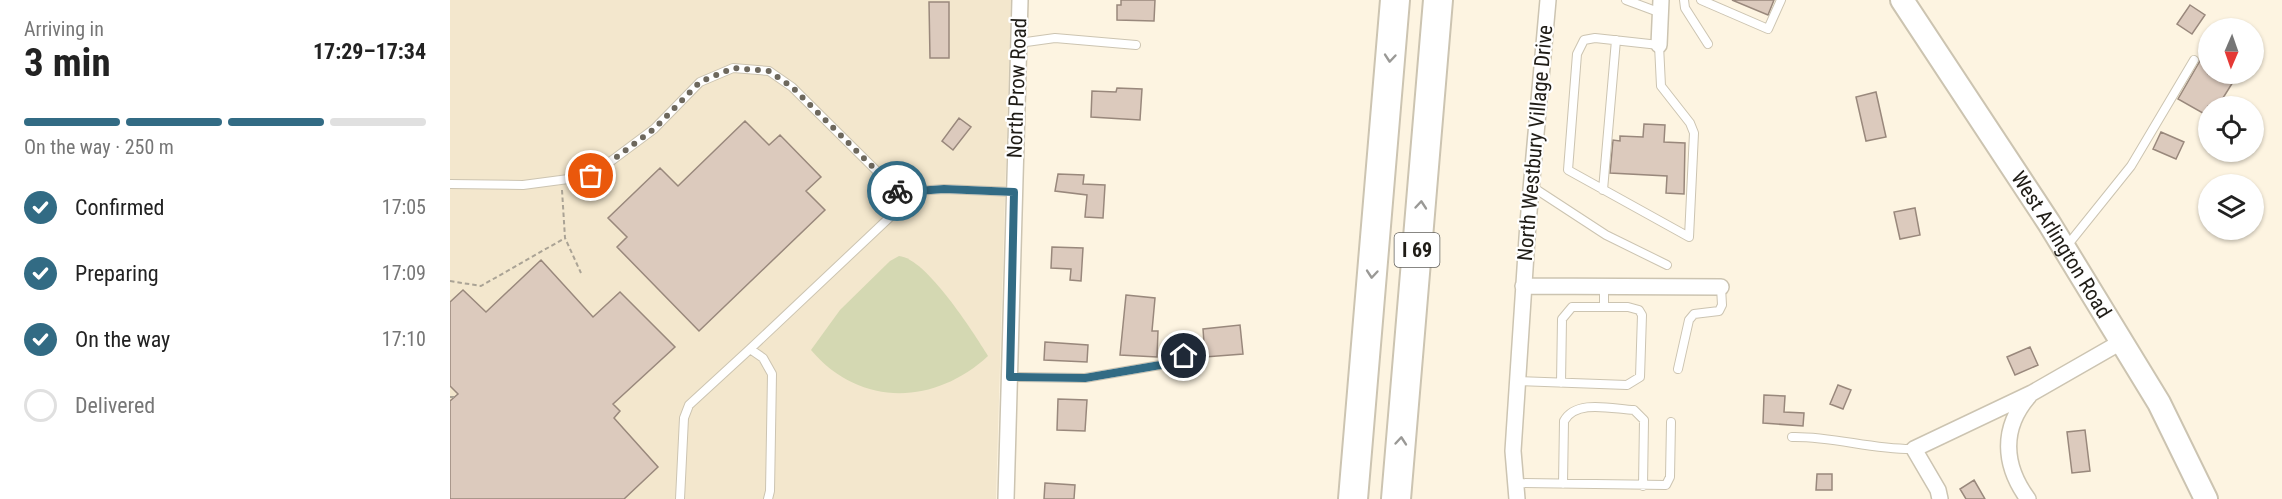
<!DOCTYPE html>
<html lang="en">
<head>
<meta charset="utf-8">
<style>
	:root { --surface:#fff; --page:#f6f6f6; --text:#222; --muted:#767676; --line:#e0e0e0; --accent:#326b84 }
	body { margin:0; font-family:"Roboto Condensed",sans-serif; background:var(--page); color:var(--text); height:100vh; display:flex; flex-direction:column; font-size:22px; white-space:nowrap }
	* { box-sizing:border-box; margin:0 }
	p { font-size:20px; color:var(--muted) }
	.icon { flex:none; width:33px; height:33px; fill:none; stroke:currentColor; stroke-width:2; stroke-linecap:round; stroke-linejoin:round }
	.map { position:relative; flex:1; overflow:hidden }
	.side { display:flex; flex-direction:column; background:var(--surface); width:450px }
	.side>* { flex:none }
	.needle { width:39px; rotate:182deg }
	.tools { position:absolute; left:1748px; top:18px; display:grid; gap:12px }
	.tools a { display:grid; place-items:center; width:66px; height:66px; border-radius:50%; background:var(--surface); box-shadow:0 2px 4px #0004; font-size:30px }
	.pin { position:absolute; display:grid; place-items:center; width:51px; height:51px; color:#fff; margin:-26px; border:3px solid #fff; border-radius:50%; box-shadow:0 2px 6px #0007 }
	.courier { position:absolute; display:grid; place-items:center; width:60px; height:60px; margin:-30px; border:4px solid #326b84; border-radius:50%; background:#fff; color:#222; box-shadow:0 2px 8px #0007 }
	.head em { font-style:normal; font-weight:700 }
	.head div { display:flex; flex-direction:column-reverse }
	.head { display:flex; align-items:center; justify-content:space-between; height:102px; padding:0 24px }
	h1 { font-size:39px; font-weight:700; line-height:45px }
	.bar { display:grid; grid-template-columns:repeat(4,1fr); gap:9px 6px; align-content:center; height:72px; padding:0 24px }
	.bar i { height:8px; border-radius:4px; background:var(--line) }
	.bar .active { background:var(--accent) }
	.bar p { grid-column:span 4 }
	ol { padding:0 24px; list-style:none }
	li { display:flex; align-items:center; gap:18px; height:66px }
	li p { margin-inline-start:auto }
	li .icon { padding:6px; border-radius:50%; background:var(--accent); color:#fff; stroke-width:4 }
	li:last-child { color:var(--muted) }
	li i { width:33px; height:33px; border:3px solid var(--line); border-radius:50% }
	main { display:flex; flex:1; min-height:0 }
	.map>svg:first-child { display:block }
	.built { fill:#f3e7cd }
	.pitch { fill:#d4d8b2 }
	.building { fill:#dccabd; stroke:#99887c; stroke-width:1.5 }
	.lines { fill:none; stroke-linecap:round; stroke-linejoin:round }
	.lane-casing { stroke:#ccc4b1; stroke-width:10 }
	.street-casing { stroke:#ccc4b1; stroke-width:18 }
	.secondary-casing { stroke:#ccc4b1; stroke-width:26 }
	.highway-casing { stroke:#ccc4b1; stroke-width:32 }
	.path { stroke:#aaa395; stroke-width:2; stroke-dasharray:4.5 3; stroke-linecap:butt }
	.lane { stroke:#fff; stroke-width:8 }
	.street { stroke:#fff; stroke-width:15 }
	.secondary { stroke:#fff; stroke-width:22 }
	.highway { stroke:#fff; stroke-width:28 }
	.oneway { stroke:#9a9996 }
	.done { stroke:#6d685d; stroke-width:6; stroke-dasharray:0 10.8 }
	.route { stroke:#326b84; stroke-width:8 }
	.labels { text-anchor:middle; stroke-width:4.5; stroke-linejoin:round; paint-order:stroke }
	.shield { fill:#fff; stroke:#62605c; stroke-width:1.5 }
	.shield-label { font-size:20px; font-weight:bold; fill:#1f1c16 }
	.street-label { font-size:21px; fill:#1f1c16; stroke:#fff }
</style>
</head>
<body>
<main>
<section class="side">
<div class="head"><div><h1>3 min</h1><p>Arriving in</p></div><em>17:29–17:34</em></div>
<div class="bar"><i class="active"></i><i class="active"></i><i class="active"></i><i></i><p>On the way · 250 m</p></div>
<ol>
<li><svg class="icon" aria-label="check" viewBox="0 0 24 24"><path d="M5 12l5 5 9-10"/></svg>Confirmed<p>17:05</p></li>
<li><svg class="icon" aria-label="check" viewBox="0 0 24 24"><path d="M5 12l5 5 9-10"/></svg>Preparing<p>17:09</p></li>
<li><svg class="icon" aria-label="check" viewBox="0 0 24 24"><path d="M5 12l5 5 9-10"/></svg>On the way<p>17:10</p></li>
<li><i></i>Delivered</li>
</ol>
</section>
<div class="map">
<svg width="1832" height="499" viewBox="0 0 1832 499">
	<rect width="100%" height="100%" fill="#fdf4e1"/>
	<!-- built -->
	<path class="built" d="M0 0H561L546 499H0Z"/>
	<!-- pitch -->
	<path class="pitch" d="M449 256C476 258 523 332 538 356 485 405 410 408 361 350L390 310 440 261Z"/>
	<!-- building -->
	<path class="building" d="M671 0H705L704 21 667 20V5H671Z
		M1282 0H1324L1318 15Z
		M479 2H499V58H480Z
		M1740 5 1755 15 1742 34 1727 24Z
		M1758 47V74H1788L1768 106H1758V116L1728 99Z
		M667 88 692 89 690 120 641 117 642 91 666 92Z
		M1426 92 1436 137 1416 141 1406 97Z
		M509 118 521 127 503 150 492 141Z
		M295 121 319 145 330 135 371 177 356 191 375 210 249 331 167 247 177 237 158 218 210 168 228 186Z
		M1194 124 1215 125 1214 142 1235 143 1234 194 1216 193 1217 176 1160 173 1163 140 1170 141V136L1193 137Z
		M1711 132 1734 142 1726 159 1703 149Z
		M608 174 634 175 633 184 655 185 653 218 635 217 637 195 605 191Z
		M1465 208 1470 235 1450 239 1444 212Z
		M602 247 633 248 631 281 620 280 621 269 601 268Z
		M91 260 143 317 170 292 225 347 163 404 170 411 164 418 208 467 174 499H0V401L8 394 0 386V302L13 290 36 312Z
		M676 295 705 298 702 331H708L707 357 670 355Z
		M790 325 793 354 755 357 753 329Z
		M595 342 638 345 637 362 594 360Z
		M1580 347 1588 365 1565 375 1557 357Z
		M1388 385 1401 390 1393 409 1380 404Z
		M1314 395 1335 396 1334 412 1354 413 1353 426 1313 423Z
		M608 399 637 400 635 431 607 430Z
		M1635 430 1640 471 1622 473 1617 432Z
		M1367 474H1382V490H1366Z
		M1524 480 1535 499H1516L1510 489Z
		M595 483 625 485 624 499H594Z"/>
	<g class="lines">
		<!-- lane casing -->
		<g class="lane-casing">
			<path id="lane" d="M1176 0 1211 13
				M1234 0 1235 8 1258 44
				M1251 0 1318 29 1331 0
				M1145 38 1209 45 1211 86 1240 123 1244 133 1239 237 1118 170 1127 54 1134 40Z
				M569 43 605 38 686 45
				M0 184 73 185 141 176 204 129 250 82 283 68 319 71 342 87 457 201 300 349
				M1081 186 1156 235 1217 265
				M1153 190 1166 40
				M457 201 467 191 494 189 564 192
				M1616 247 1681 166 1744 60
				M1154 286V307
				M1228 369 1239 320 1244 314 1269 311 1272 305 1271 287
				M560 377 635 378 722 363 734 356 741 346
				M1067 381 1177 385 1190 377 1192 315 1189 310 1178 307H1122L1112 319 1111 383
				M1342 437C1383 436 1423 450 1464 449
				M1065 483 1216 485 1220 477 1221 422
				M1113 484 1114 421C1126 399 1162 409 1184 410L1194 420 1193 486
				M230 499 234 418 239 405 300 349 313 358 322 374 320 491 318 499"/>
		</g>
		<!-- street casing -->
		<g class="street-casing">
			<path id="street" d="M1209 45 1211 0
				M1073 286 1271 287
				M556 499 570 0
				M1067 499 1063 451 1078 223 1098 0
				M1490 499 1488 490 1464 449 1582 393 1671 342
				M1578 499C1553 465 1551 428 1579 396"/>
		</g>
		<!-- secondary casing -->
		<g class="secondary-casing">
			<g id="secondary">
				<path id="s1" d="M1452 0 1599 223 1709 403 1756 499"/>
			</g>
		</g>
		<!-- highway casing -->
		<g class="highway-casing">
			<path id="highway" d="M903 499 945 0
				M946 499 988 0"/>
		</g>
		<!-- path -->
		<path class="path" d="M112 190 115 238 131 273
			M0 281 31 286 115 238
			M0 397H4"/>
		<!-- lane -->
		<use href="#lane" class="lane"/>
		<!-- street -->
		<use href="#street" class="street"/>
		<!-- secondary -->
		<use href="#secondary" class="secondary"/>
		<!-- highway -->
		<use href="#highway" class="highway"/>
	</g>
	<!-- one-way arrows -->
	<defs><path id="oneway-chevron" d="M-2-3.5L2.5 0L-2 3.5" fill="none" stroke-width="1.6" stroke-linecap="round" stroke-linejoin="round" transform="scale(1.5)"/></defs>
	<g class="oneway">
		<use href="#oneway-chevron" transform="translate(940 58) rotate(95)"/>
		<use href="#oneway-chevron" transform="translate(971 205) rotate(-85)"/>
		<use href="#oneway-chevron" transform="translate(922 274) rotate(95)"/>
		<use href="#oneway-chevron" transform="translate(951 441) rotate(-85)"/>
	</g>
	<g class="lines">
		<!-- done -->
		<path class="done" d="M141 176 204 129 250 82 283 68 319 71 342 87 447 191"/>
		<!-- route -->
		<path class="route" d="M447 191 457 201 467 191 494 189 564 192 560 377 635 378 722 363 734 356"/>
	</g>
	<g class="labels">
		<!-- shield labels -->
		<rect class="shield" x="944.5" y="233" width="45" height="34" rx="4.5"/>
		<g class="shield-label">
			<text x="967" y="257">I 69</text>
		</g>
		<!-- street labels -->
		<g class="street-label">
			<text transform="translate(567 88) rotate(-88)" y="7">North Prow Road</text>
			<text transform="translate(1085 143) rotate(-85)" y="7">North Westbury Village Drive</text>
			<text dy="7" stroke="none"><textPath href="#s1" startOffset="292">West Arlington Road</textPath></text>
		</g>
	</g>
</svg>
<div class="tools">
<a><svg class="needle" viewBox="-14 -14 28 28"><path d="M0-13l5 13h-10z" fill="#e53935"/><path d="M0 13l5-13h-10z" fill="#767676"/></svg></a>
<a><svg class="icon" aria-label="locate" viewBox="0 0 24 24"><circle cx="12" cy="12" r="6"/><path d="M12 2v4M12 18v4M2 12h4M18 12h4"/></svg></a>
<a><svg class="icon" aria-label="layers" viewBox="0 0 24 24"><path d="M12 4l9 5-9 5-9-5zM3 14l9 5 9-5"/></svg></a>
</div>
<div class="pin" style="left:141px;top:176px;background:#ea580c"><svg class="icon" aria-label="bag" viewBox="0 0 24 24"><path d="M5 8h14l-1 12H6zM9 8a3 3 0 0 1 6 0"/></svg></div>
<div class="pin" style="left:734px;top:356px;background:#1f2937"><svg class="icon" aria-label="home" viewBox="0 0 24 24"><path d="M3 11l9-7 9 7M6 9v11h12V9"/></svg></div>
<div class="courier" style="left:447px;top:191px"><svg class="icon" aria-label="bike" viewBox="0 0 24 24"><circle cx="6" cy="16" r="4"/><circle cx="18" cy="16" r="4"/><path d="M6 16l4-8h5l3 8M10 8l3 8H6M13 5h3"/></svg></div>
</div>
</main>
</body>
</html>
